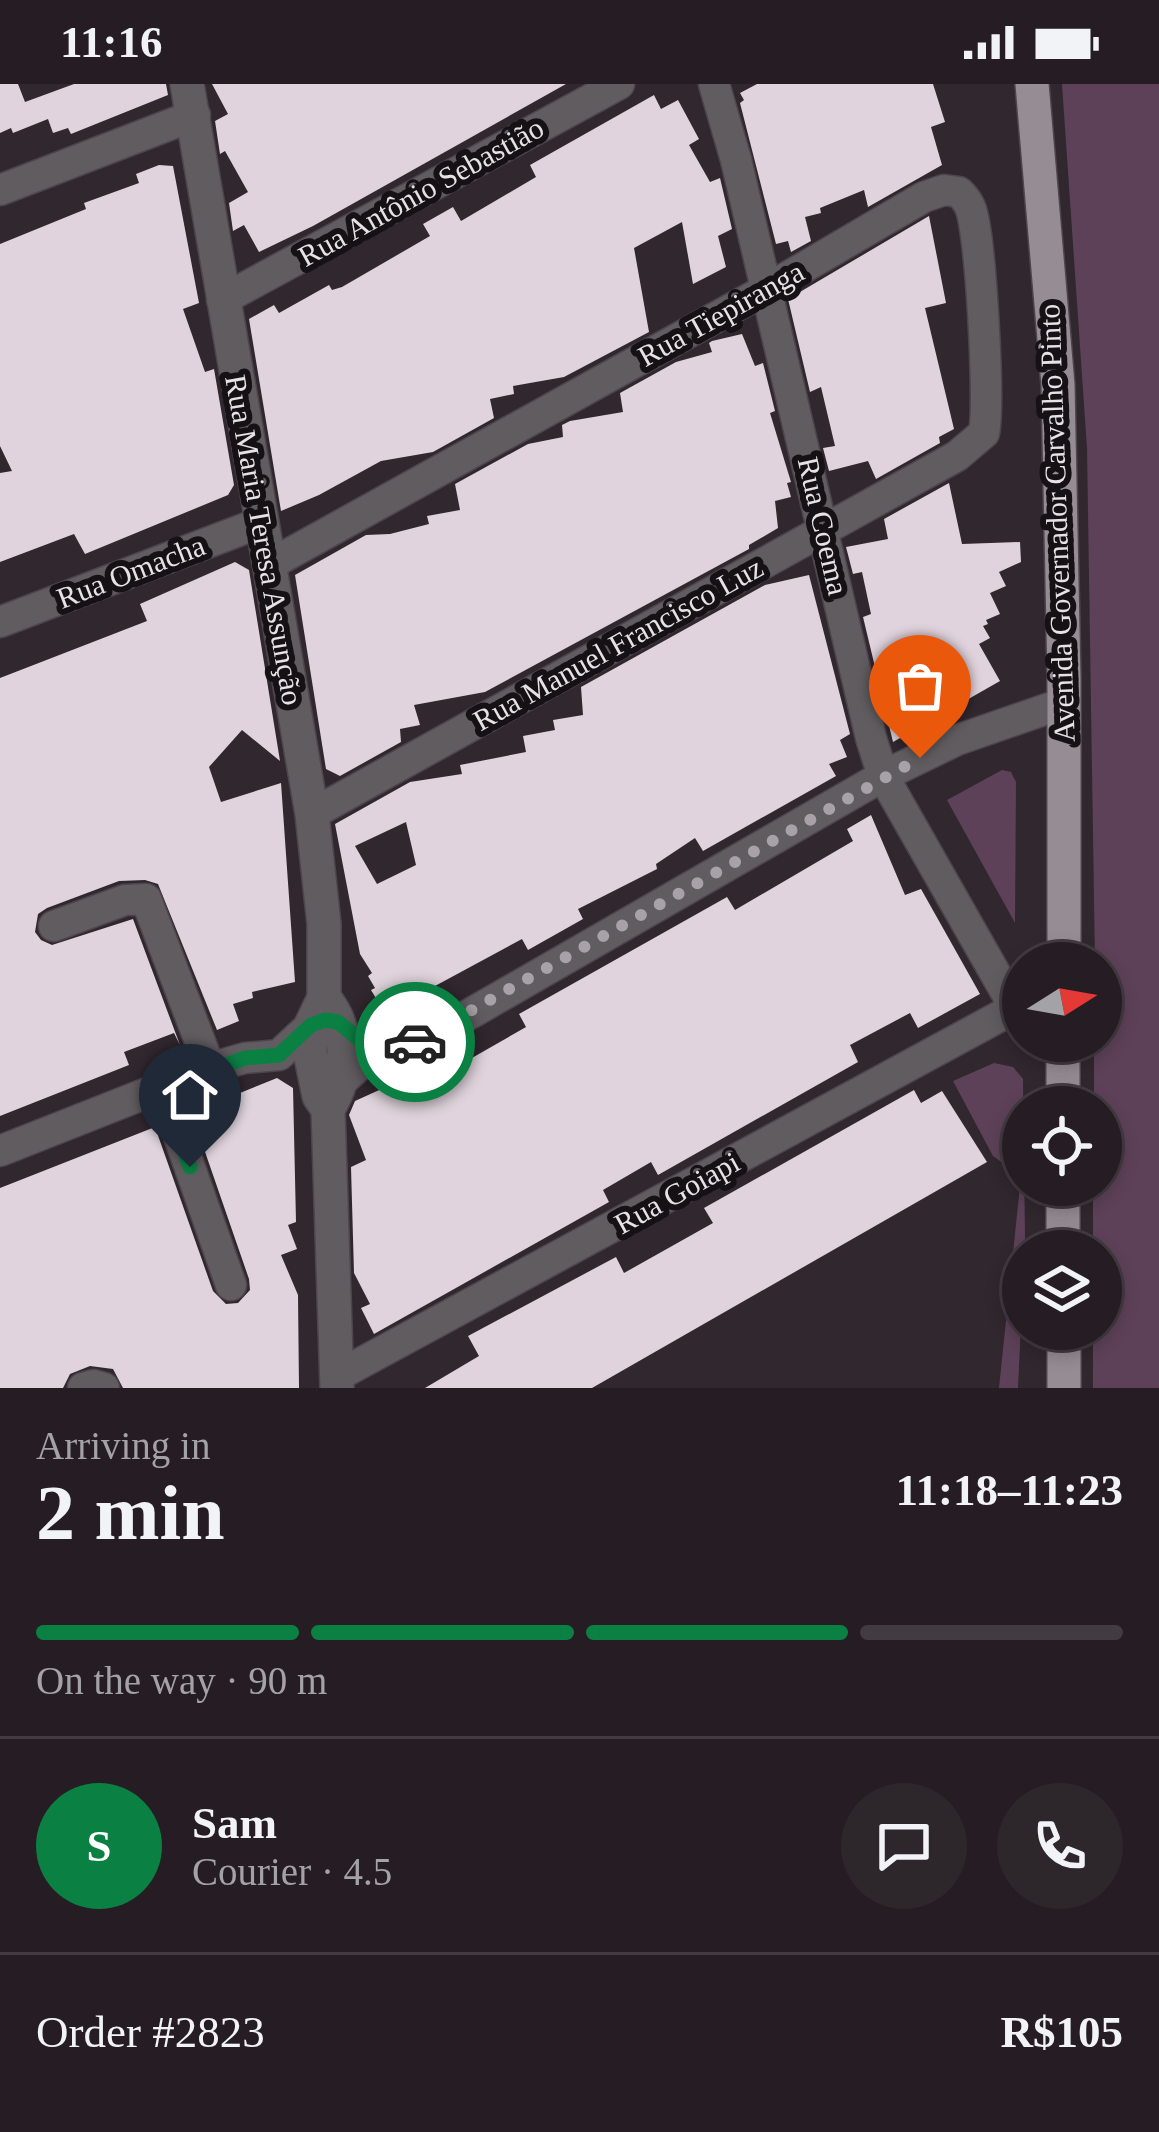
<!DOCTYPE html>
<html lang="en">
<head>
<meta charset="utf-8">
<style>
	:root { --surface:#251d23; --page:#2d262b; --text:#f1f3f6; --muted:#a3a2a6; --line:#423b41; --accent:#0b8043 }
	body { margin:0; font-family:"Times New Roman",serif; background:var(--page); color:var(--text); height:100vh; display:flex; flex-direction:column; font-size:45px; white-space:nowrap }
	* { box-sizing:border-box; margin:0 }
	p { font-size:39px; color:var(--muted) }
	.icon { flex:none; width:66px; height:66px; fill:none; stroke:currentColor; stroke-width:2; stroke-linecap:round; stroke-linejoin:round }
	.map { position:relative; height:1304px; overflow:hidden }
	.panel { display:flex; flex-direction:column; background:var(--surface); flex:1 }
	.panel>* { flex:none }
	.needle { width:78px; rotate:79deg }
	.fabs { position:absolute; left:1002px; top:858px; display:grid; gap:24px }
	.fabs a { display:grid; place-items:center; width:120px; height:120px; border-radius:50%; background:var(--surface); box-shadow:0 6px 18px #0003,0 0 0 3px var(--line); font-size:60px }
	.pin { position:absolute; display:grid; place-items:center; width:102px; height:102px; color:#fff; margin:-123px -51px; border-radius:50% 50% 50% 0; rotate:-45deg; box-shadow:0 0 12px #0007 }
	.pin .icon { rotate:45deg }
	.courier { position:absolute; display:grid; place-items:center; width:120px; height:120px; margin:-60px; border:9px solid #0b8043; border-radius:50%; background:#fff; color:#222; box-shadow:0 3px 15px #0007 }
	.head em { font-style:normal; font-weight:800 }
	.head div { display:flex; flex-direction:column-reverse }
	.head { display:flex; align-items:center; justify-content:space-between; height:204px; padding:0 36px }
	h1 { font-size:78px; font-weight:800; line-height:90px }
	.bar { display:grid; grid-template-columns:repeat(4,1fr); gap:18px 12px; align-content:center; height:144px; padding:0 36px }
	.bar i { height:15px; border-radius:9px; background:var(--line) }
	.bar .on { background:var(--accent) }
	.bar p { grid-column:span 4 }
	.line { display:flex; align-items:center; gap:30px; padding:0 36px; border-top:3px solid var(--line) }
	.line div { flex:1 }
	.round { display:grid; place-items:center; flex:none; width:126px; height:126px; border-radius:63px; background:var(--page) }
	.status { display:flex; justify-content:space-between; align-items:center; height:84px; padding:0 60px; background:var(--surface); direction:ltr }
	.status svg { height:33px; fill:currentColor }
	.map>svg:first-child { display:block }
	.green { fill:#5d4158 }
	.building { fill:#e0d3dd; fill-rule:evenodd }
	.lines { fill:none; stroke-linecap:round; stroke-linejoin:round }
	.minor-casing { stroke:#4e454c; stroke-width:33 }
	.tertiary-casing { stroke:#4e454c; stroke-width:36 }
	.primary-casing { stroke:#4e454c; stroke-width:36 }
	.minor { stroke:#615c60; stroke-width:30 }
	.tertiary { stroke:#615c60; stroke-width:33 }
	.primary { stroke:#968c94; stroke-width:33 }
	.done { stroke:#a8a1a7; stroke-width:12; stroke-dasharray:0 21.6 }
	.route { stroke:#0b8043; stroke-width:15 }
	.labels { text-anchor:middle; stroke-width:12; stroke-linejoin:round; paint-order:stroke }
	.street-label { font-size:30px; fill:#e8e2e7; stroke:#161115 }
</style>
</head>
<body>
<div class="status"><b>11:16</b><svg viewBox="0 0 49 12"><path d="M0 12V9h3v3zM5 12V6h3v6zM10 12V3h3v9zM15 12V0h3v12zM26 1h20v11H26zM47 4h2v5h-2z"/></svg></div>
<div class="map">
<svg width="1159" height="1304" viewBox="0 0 1159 1304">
	<rect width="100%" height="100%" fill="#31272f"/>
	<!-- green -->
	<path class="green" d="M1062 0H1159V1304H1093V1245H1101V1167H1093V1101H1101V1023H1094V957H1101V879H1095L1087 364Z
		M1002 686 1011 688 1016 698 1015 839 947 716Z
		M994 979 1013 983 1023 995 1025 1154 1018 1304H999L1021 1092 993 1072 953 997Z"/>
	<!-- building -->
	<path class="building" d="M0 0H18L25 18 74 0H166L168 11 71 50 68 44 53 49 48 35 13 49 11 44 0 49Z
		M212 0H566L313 142 259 168 244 141 233 147 229 119 248 108 225 67 220 70 215 37 228 30Z
		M757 0H933L945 38 931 43 942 81 868 123 864 106 820 124 821 129 805 133 811 157 791 168 788 157 776 160 740 19 744 16 740 9Z
		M654 11 661 25 678 16 699 55 689 61 710 98 720 94 732 145 718 152 726 183 693 200 682 138 634 164 649 248 564 293 513 302 514 310 490 315 494 334 433 368 381 377 319 411 281 427 249 235 274 221 279 229 329 201 332 206 342 203 430 152 423 140 453 123 461 137 536 93 530 81Z
		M159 81 173 82 199 219 183 225 205 288 214 285 234 401 228 411 85 470 74 450 0 478V389L12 387 0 362V160L86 125 84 119 139 99 136 90Z
		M929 132 946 219 925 224 954 345 939 353 940 359 876 395 868 377 829 387 823 364 835 362 821 303 810 308 788 215Z
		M742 250 755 282 763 279 775 327 770 329 791 398 787 399 791 413 775 417 778 444 749 461V465L485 608 414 621 420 641 400 645 401 658 340 692 326 685 295 491 366 451 390 450 429 440 427 432 460 426 455 400 528 360 563 353 562 341 570 337 623 328 620 309 676 278 712 268 709 259 712 257Z
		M949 399 962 460 1020 458 1021 478 999 488 1006 502 990 509 1000 530 986 536 988 540 983 542 990 554 979 560 1000 597 893 658 863 533 871 530 862 488 853 490 846 463 888 455 884 435Z
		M235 478 249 486 280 677 242 646 209 683 221 718 281 699 295 898 252 908 253 914 233 920 239 937 217 946 158 800 145 796 119 797 47 824 38 830 35 848 41 856 52 861 133 835 180 961 174 949 124 968 129 981 0 1032V594L147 537 140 520Z
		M809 491 850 650 840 656 847 673 829 680 836 692 703 767 695 754 656 780 657 785 578 825 583 835 528 866 522 855 385 929 371 906 375 904 368 892 372 889 360 870 335 740 410 698 462 690 460 681 526 668 523 652 555 646 553 636 583 631 581 603 765 501ZM406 738 416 781 377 800 355 762Z
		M871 731 905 811 921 805 980 910 918 944 910 929 850 961 858 978 658 1091 651 1078 603 1106 609 1118 374 1250 361 1224 370 1220 354 1189 351 1083 366 1076 349 1031 355 1017 399 997 407 1011 526 943 519 930 727 813 735 826 853 757 847 745Z
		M277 994 293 1004 296 1138 288 1141 297 1165 281 1171 298 1211 299 1304H123L113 1285 90 1282 70 1290 63 1304H0V1104L155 1043 213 1207 226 1220 238 1219 250 1206 249 1195 194 1036 238 1021 235 1011Z
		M914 1006 921 1019 942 1007 987 1078 592 1304H425L479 1272 468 1252 616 1173 624 1189 713 1139 704 1124Z"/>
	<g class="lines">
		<!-- minor casing -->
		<g class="minor-casing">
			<path id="minor" d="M714 0 736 76 871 654 883 692 1015 924H1023
				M0 106 195 31
				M222 216 619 0
				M269 481 767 205 924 113 944 106 959 108C964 113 967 116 970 123 981 148 990 321 984 349L957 372 312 730
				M0 538 262 438
				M54 842 125 816 146 815 210 984
				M342 997 374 968 402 964 435 950 883 692 957 656 1064 619
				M162 1004 231 1201
				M0 1067 210 984 245 974 279 971 311 941
				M337 1292 1015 924
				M83 1304 94 1301 104 1304"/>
		</g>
		<!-- tertiary casing -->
		<g class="tertiary-casing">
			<path id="tertiary" d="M187 0 312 730 324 840V914L311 941 310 968 319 1012 328 1025 337 1304
				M324 914C351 946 349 991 328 1025"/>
		</g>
		<!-- primary casing -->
		<g class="primary-casing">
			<path id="primary" d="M1032 0 1058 301 1064 594V879
				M1063 957V1023
				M1063 1101V1167
				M1064 1245V1304"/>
		</g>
		<!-- minor -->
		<use href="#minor" class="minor"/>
		<!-- tertiary -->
		<use href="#tertiary" class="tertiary"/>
		<!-- primary -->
		<use href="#primary" class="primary"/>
	</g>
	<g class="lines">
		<!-- done -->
		<path class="done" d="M415 958 920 674"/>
		<!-- route -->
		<path class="route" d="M190 1083 162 1004 245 974 279 971 311 941 325 936 338 938 374 968 415 958"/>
	</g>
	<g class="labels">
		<!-- street labels -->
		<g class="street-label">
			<text transform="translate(421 108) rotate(-29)" y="10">Rua Antônio Sebastião</text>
			<text transform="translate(721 230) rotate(-29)" y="10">Rua Tiepiranga</text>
			<text transform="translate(1057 439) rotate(-92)" y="10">Avenida Governador Carvalho Pinto</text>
			<text transform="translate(823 442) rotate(77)" y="10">Rua Coema</text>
			<text transform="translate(264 456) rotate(80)" y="10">Rua Maria Teresa Assunção</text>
			<text transform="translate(131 488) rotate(-21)" y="10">Rua Omacha</text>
			<text transform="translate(618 560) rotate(-29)" y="10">Rua Manuel Francisco Luz</text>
			<text transform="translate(677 1109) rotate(-29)" y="10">Rua Goiapi</text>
		</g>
	</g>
</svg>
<div class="fabs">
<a><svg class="needle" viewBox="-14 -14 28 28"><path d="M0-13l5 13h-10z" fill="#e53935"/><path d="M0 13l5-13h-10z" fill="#a3a2a6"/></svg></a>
<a><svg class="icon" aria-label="locate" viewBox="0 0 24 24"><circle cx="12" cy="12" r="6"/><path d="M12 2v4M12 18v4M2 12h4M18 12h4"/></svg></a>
<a><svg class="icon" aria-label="layers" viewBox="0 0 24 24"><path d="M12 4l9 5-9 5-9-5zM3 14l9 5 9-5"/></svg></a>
</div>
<div class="pin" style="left:920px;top:674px;background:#ea580c"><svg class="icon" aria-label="bag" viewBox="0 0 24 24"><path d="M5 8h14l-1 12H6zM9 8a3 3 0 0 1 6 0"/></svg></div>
<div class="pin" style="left:190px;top:1083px;background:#1f2937"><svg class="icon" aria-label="home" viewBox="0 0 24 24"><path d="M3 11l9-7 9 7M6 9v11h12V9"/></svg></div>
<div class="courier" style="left:415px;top:958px"><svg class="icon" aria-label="car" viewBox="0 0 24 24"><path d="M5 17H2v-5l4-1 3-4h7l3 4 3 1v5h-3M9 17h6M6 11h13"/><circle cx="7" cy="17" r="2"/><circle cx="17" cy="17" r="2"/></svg></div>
</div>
<section class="panel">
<div class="head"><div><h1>2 min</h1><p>Arriving in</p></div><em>11:18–11:23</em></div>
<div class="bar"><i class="on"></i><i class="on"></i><i class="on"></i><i></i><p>On the way · 90 m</p></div>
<div class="line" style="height:216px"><b class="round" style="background:var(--accent);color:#fff">S</b><div><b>Sam</b><p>Courier · 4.5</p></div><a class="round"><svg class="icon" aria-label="chat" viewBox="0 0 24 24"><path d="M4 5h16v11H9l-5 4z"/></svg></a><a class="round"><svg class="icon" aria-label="phone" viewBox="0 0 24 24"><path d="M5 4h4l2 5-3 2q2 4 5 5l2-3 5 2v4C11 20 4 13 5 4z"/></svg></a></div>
<div class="line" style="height:156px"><div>Order #2823</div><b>R$105</b></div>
</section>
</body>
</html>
